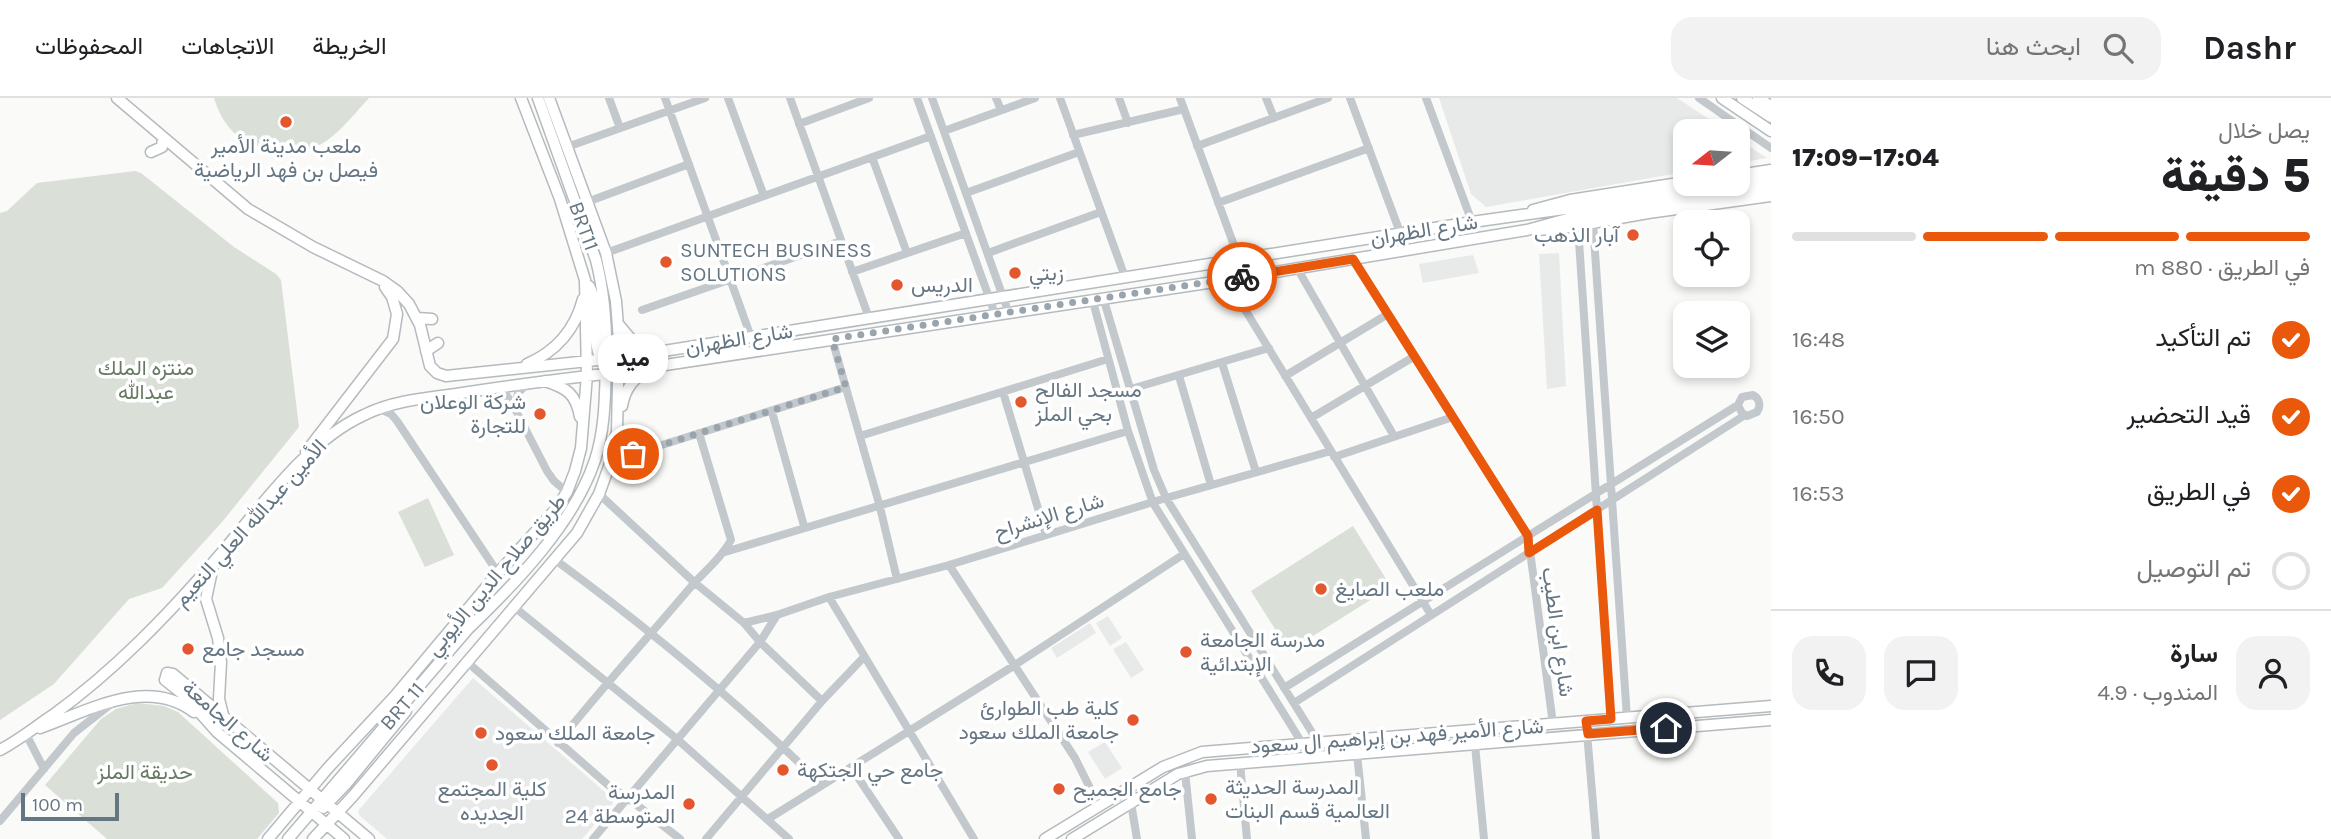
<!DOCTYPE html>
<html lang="ar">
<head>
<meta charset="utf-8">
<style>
	:root { --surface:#fff; --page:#f2f2f2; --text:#202124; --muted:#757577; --line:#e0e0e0; --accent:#ea580c }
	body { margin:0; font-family:Karla,Vazirmatn,sans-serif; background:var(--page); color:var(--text); direction:rtl; height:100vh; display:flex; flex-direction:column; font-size:26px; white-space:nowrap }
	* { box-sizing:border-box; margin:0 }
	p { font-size:23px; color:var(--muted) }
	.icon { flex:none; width:38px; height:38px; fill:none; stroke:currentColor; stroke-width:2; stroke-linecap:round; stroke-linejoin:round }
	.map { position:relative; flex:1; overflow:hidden; direction:ltr }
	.details { display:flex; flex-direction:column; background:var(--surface); width:560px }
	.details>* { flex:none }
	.needle { width:46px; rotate:253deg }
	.tools { position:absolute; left:1673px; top:21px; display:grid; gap:14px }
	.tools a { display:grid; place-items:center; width:77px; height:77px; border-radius:14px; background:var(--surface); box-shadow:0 4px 10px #0003; font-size:35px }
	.scale { position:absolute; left:21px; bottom:18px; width:98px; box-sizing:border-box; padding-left:7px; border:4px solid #657683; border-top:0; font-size:19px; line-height:24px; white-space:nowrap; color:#657683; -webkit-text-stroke:5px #fff; paint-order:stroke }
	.pin { position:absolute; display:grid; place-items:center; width:60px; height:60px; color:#fff; margin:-30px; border:4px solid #fff; border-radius:50%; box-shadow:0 2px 7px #0007 }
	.courier { position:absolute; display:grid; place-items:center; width:70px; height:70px; margin:-35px; border:5px solid #ea580c; border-radius:50%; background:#fff; color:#222; box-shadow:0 2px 9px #0007 }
	.bubble { position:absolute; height:49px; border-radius:21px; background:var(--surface); box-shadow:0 4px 10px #0003; font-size:23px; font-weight:800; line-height:49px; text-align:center; direction:rtl }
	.head em { font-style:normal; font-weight:800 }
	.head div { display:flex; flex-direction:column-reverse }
	.head { display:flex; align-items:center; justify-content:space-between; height:119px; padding:0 21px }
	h1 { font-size:46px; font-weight:800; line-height:52px }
	.bar { display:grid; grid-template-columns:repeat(4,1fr); gap:10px 7px; align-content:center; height:84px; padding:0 21px }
	.bar i { height:9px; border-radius:5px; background:var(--line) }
	.bar .active { background:var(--accent) }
	.bar p { grid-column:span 4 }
	.line { display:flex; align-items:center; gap:18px; padding:0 21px; border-top:2px solid var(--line) }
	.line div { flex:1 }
	.round { display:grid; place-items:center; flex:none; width:74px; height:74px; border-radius:21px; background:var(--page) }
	ol { padding:0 21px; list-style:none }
	li { display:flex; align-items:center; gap:21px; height:77px }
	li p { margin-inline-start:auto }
	li .icon { padding:7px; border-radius:50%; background:var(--accent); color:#fff; stroke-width:4 }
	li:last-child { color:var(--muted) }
	li i { width:38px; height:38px; border:4px solid var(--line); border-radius:50% }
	header { display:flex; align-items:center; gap:42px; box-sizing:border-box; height:98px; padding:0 35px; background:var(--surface); border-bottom:2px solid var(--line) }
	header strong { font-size:33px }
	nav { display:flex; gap:38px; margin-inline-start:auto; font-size:24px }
	.search { width:490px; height:63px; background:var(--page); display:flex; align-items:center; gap:18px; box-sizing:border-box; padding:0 24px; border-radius:21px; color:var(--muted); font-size:26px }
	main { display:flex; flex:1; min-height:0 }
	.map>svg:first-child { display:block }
	.built { fill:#e8e9e9 }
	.green { fill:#dadfd7 }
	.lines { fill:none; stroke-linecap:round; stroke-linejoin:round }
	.major-casing { stroke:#b5babe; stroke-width:13 }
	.minor { stroke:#c3c8cc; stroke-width:8 }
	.major { stroke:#fff; stroke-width:10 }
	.done { stroke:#99a4ac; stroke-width:7; stroke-dasharray:0 12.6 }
	.route { stroke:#ea580c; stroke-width:9 }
	.poi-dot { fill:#e4572e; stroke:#fff; stroke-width:2.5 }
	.labels { text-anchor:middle; stroke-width:7; stroke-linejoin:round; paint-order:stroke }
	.poi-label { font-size:21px; fill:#657683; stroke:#fff; text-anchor:start }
	.street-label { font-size:21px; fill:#657683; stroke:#fff }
	.park-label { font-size:21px; fill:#687a64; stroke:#fff }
</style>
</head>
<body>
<header>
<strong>Dashr</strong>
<div class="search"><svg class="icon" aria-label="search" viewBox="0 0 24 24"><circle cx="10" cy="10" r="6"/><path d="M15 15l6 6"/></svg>ابحث هنا</div>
<nav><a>الخريطة</a><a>الاتجاهات</a><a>المحفوظات</a></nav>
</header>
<main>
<section class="details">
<div class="head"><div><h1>5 دقيقة</h1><p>يصل خلال</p></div><em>17:04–17:09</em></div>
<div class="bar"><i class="active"></i><i class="active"></i><i class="active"></i><i></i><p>في الطريق · 880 m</p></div>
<ol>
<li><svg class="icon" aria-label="check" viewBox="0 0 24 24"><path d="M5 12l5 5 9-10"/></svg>تم التأكيد<p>16:48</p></li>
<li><svg class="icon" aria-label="check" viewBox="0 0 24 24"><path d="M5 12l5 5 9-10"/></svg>قيد التحضير<p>16:50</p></li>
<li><svg class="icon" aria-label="check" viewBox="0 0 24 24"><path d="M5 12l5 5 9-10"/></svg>في الطريق<p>16:53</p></li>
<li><i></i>تم التوصيل</li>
</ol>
<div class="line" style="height:126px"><a class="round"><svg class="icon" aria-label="person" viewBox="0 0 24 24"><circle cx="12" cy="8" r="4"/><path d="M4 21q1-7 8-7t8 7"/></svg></a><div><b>سارة</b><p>المندوب · 4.9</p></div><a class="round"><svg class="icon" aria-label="chat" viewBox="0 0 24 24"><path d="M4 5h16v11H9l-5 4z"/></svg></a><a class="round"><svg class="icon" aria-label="phone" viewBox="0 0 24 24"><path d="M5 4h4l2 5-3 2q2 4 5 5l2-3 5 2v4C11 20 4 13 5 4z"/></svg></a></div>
</section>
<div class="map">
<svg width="1771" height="741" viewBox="0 0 1771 741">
	<rect width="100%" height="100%" fill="#fafaf8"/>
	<!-- built -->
	<path class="built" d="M1439 0H1677L1727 33H1685V74L1486 109 1471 96Z
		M1738 41 1767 60 1738 65Z
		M1559 155 1566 288 1547 291 1539 156Z
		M1473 157 1479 175 1423 185 1419 166Z
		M1108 518 1122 540 1110 548 1096 525Z
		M1090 525 1096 535 1057 560 1051 550Z
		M1126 544 1144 572 1131 580 1113 551Z
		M473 580 612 700 613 705 582 741H387L359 717 358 713Z
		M1105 644 1122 670 1105 681 1088 654Z"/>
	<!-- green -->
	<path class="green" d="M214 0H369C337 35 321 61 269 54L270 47 259 44 257 50C234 40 221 23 214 0Z
		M135 73 141 75 234 149 276 176 281 182 299 329 222 424 162 490 129 501 54 586 0 622V115L7 113 37 85Z
		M428 400 454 457 425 469 398 414Z
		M1353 428 1391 489 1289 553 1251 493Z
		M137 605 164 608 178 614 278 705 279 715 257 741H107L45 687 101 621 116 611Z"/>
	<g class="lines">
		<!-- major casing -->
		<g class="major-casing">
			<path id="major" d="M117 0 248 111 313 149 383 183 397 193 409 206 420 227 430 268 437 275 446 278 626 259 1472 124 1771 82
				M1722 0 1771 33
				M1742 0 1771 19
				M1758 0 1771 8
				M151 54 162 49 163 39
				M1738 77 1771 72
				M1533 112 1570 102 1685 84
				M1538 132 1569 129 1648 115 1771 98
				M589 188C602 212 589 243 603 265
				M417 220 432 221
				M619 227 634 245 653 253
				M426 253 438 245
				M527 266C557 253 575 232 583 201
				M545 283C567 290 576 296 580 319
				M622 308C625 291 633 280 649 272
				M306 354 393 241 397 216 392 199 385 189
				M213 468 206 501 218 540 221 564 219 601 223 617
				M40 630C88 613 147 578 194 614
				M0 652C19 642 35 629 53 617 115 572 167 518 217 460 259 412 305 344 364 317 392 303 425 300 456 296 510 287 564 281 619 274L1227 182 1527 132 1578 118 1771 90
				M323 710 346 686 406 613
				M268 741 328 670 395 598 498 475 555 412 567 394 575 373 581 350 587 277 585 182 560 101 521 0
				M288 741 468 531C515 486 574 425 595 362 605 332 605 298 606 267 607 231 605 197 596 162L538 0
				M313 741 353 698 577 435 599 396 611 363 617 333 619 242 616 203 606 155 549 0
				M344 741 217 634 184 597 165 582 167 575 173 576 369 741
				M1045 741 1163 669 1202 654 1771 608
				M1072 741 1178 676 1207 668 1771 622"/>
		</g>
		<!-- minor -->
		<path class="minor" d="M609 0 620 30
			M665 0 751 239
			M728 0 764 98
			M790 0 869 220
			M917 0 995 216
			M932 0 1008 213
			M996 0 1001 12
			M1060 0 1125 179
			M1119 0 1128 25
			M1180 0 1239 161
			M1266 0 1274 20
			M1350 0 1401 137
			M1426 0 1472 124
			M1699 0 1771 50
			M799 26 869 0
			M944 33 1035 0
			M1073 37 1184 11
			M1197 48 1328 0
			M567 49 705 0
			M872 59 907 155
			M966 95 1079 54
			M587 104 689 66
			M1218 105 1369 50
			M1593 125 1627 620
			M1578 128 1611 621
			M606 155 931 38
			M988 155 1101 114
			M1353 161 1528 438 1553 626
			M1297 170 1394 338
			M852 174 966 135
			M1227 182 1431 517
			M1103 199 1154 372 1166 400 1318 644
			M1092 200 1128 333 1153 405 1302 645
			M642 212 841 143
			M832 241 880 409 897 481
			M1222 265 1256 374
			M1179 278 1211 387
			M1285 278 1388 216
			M494 290 506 297 512 305 547 373 554 383 567 394
			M1131 291 1269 250
			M1003 294 1046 437
			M514 309 518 295 528 285
			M378 310 391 316 397 323 498 475
			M772 314 804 428
			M1311 320 1415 258
			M860 338 1108 261
			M1334 359 1453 319
			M611 363 846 289
			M599 396 694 484 744 525 760 544 822 603
			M725 454 1128 333
			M554 461C648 530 739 605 822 687
			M949 467 1075 660 1099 708
			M829 499 974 741
			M513 508 677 641 789 741
			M744 525 777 517 829 499 949 467 1166 400 1331 353
			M466 563 608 687 628 700 680 741
			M1284 590 1738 307 1742 299 1753 297C1760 301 1761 308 1757 314L1747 318 1742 315 1738 307
			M1294 605 1745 317
			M1586 623 1596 741
			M26 636 44 671
			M558 645C600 592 645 543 689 491 703 474 721 461 731 442L699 335
			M1475 647 1484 741
			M1357 656 1366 741
			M1240 665 1247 741
			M851 669 899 741
			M1185 674 1192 741
			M1131 705 1137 741
			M768 721 1015 567 1184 456
			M0 723 74 635 111 606
			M593 741 760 544 777 517
			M706 741 822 603 864 559"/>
		<!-- major -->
		<use href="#major" class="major"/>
	</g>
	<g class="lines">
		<!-- done -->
		<path class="done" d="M633 356 846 289 832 241 1242 179"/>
		<!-- route -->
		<path class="route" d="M1242 179 1353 161 1528 438 1529 455 1597 412 1611 621 1586 623 1588 636 1666 630"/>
	</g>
	<!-- markers -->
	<g class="poi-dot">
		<circle cx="286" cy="24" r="7"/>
		<circle cx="1633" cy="137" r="7"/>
		<circle cx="666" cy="164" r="7"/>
		<circle cx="1015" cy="175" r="7"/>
		<circle cx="897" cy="187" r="7"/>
		<circle cx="1021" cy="304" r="7"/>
		<circle cx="540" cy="316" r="7"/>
		<circle cx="1321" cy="491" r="7"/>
		<circle cx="188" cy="551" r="7"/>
		<circle cx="1186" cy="554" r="7"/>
		<circle cx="1133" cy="622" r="7"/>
		<circle cx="481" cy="635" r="7"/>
		<circle cx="492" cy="667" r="7"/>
		<circle cx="783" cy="672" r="7"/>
		<circle cx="1059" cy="691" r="7"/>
		<circle cx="1211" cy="701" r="7"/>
		<circle cx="689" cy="706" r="7"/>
	</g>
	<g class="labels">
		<!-- poi labels -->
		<g class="poi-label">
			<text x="286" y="55" text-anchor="middle">ملعب مدينة الأمير<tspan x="286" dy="24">فيصل بن فهد الرياضية</tspan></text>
			<text x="1619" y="144" text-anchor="end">آبار الذهب</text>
			<text x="680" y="159">SUNTECH BUSINESS<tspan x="680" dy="24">SOLUTIONS</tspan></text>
			<text x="1029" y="182">زيتي</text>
			<text x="911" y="194">الدريس</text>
			<text x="1035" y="299">مسجد الفالح<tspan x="1035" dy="24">بحي الملز</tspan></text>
			<text x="526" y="311" text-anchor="end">شركة الوعلان<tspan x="526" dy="24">للتجارة</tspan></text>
			<text x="1335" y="498">ملعب الصايغ</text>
			<text x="1200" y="549">مدرسة الجامعة<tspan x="1200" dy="24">الإبتدائية</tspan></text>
			<text x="202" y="558">مسجد جامع</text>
			<text x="1119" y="617" text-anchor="end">كلية طب الطوارئ<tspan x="1119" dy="24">جامعة الملك سعود</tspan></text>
			<text x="495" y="642">جامعة الملك سعود</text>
			<text x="797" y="679">جامع حي الجتكهة</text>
			<text x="1225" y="696">المدرسة الحديثة<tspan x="1225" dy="24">العالمية قسم البنات</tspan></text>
			<text x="492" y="698" text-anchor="middle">كلية المجتمع<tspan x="492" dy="24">الجديده</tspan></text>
			<text x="1073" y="698">جامع الجميح</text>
			<text x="675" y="701" text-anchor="end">المدرسة<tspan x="675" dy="24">المتوسطة 24</tspan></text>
		</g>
		<!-- street labels -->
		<g class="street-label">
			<text transform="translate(584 128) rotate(70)" y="7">BRT11</text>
			<text transform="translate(1424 132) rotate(-9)" y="7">شارع الظهران</text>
			<text transform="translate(739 241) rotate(-9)" y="7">شارع الظهران</text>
			<text transform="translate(1049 418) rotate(-17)" y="7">شارع الإنشراح</text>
			<text transform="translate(250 425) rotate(-48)" y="7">الأمين عبدالله العلي النعيم</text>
			<text transform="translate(496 477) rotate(-50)" y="7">طريق صلاح الدين الأيوبي</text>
			<text transform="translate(1558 534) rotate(82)" y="7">شارع ابن الطيب</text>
			<text transform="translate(402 608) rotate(-49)" y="7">BRT 11</text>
			<text transform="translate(228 623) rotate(41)" y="7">شارع الجامعة</text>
			<text transform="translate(1397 638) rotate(-4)" y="7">شارع الأمير فهد بن إبراهيم ال سعود</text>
		</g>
		<!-- park labels -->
		<g class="park-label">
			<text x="146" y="277">منتزه الملك<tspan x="146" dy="24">عبدالله</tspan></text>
			<text x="145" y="681">حديقة الملز</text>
		</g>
	</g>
</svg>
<div class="tools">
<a><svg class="needle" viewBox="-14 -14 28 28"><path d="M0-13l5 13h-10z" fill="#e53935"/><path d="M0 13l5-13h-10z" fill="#757577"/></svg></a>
<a><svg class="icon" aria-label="locate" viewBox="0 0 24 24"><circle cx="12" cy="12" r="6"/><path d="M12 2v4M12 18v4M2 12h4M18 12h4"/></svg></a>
<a><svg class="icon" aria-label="layers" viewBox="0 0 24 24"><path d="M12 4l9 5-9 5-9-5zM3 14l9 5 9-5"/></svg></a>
</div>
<div class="scale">100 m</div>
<div class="pin" style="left:633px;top:356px;background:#ea580c"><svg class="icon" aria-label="bag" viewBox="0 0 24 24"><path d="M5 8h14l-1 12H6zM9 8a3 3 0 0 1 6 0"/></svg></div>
<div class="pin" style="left:1666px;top:630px;background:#1f2937"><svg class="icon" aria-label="home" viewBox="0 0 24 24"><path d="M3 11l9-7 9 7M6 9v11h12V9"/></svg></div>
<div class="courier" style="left:1242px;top:179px"><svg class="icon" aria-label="bike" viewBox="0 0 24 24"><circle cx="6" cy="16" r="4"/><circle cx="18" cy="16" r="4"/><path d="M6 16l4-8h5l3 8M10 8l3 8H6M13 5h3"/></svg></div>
<div class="bubble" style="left:598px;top:236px;width:70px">ميد</div>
</div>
</main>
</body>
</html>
